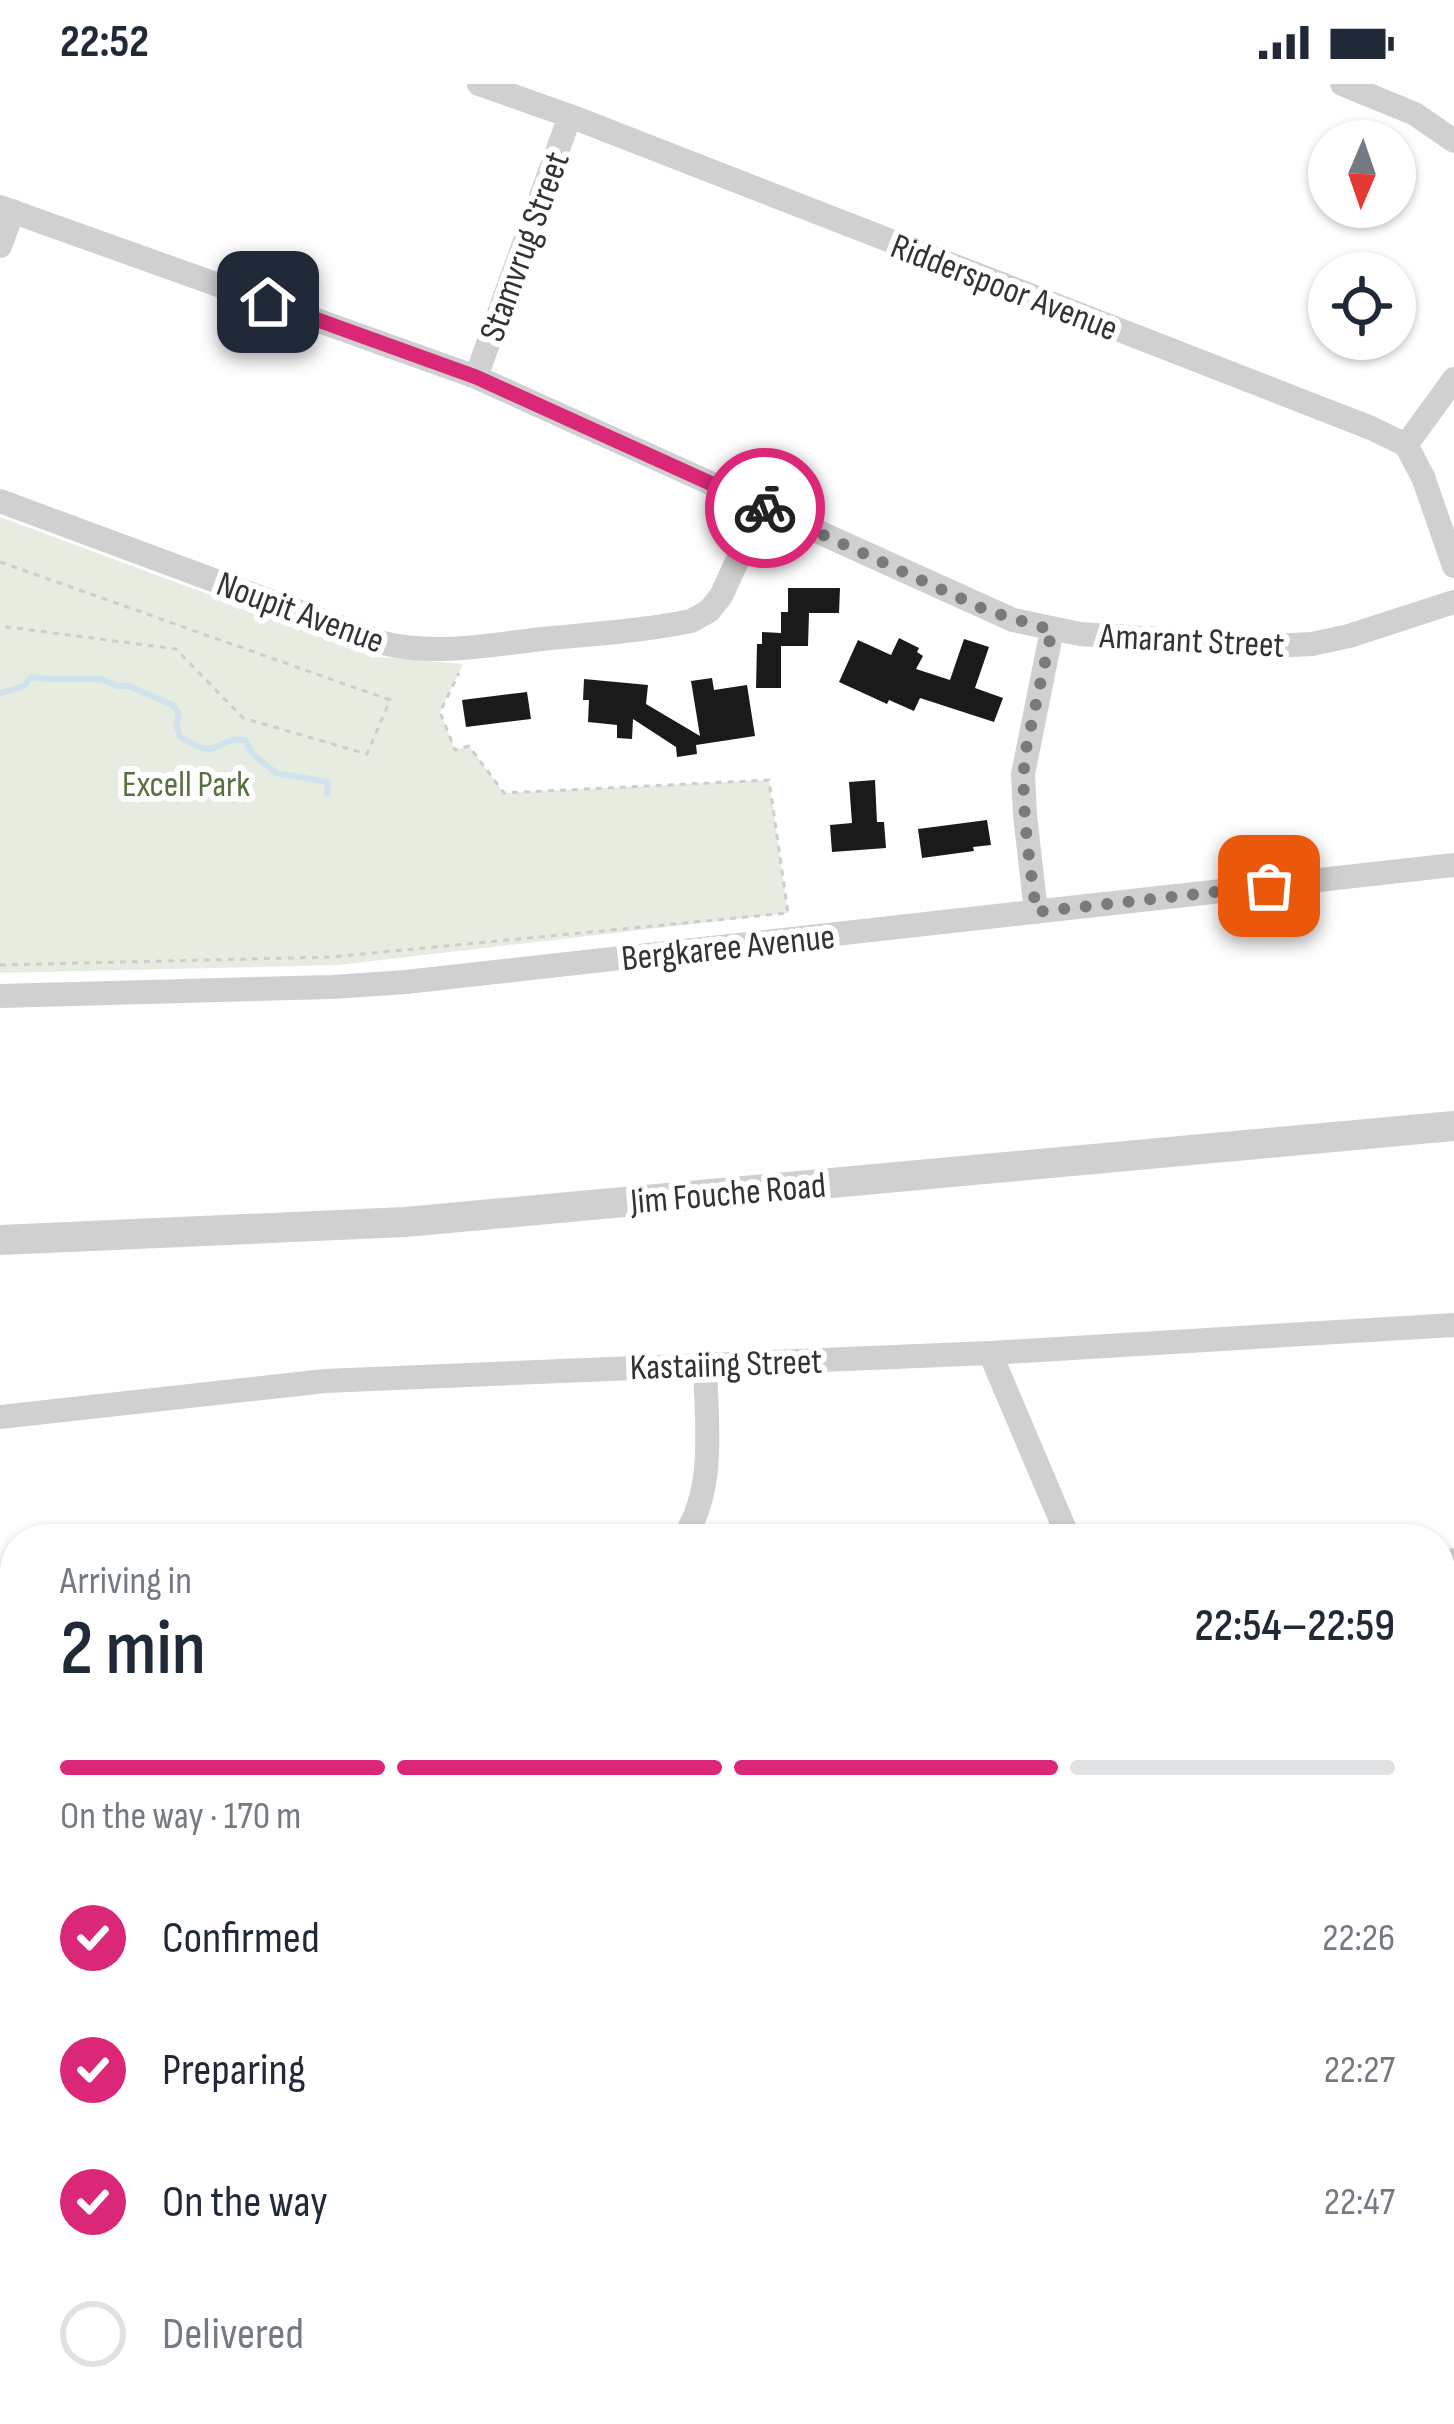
<!DOCTYPE html>
<html lang="en">
<head>
<meta charset="utf-8">
<style>
	:root { --surface:#fff; --page:#f2f2f3; --text:#1f2937; --muted:#747a83; --line:#e0e1e3; --accent:#db2777 }
	body { margin:0; font-family:"Sofia Sans Condensed",sans-serif; background:var(--page); color:var(--text); height:100vh; display:flex; flex-direction:column; font-size:45px; white-space:nowrap }
	* { box-sizing:border-box; margin:0 }
	p { font-size:39px; color:var(--muted) }
	.icon { flex:none; width:66px; height:66px; fill:none; stroke:currentColor; stroke-width:2; stroke-linecap:round; stroke-linejoin:round }
	.map { position:relative; flex:1; overflow:hidden }
	.side { position:absolute; left:0px; top:1440px; width:1455px; height:900px; display:flex; flex-direction:column; background:var(--surface); border-radius:48px 48px 0 0; box-shadow:0 3px 9px #0004 }
	.side>* { flex:none }
	.needle { width:78px; rotate:182deg }
	.fabs { position:absolute; left:1308px; top:36px; display:grid; gap:24px }
	.fabs a { display:grid; place-items:center; width:108px; height:108px; border-radius:50%; background:var(--surface); box-shadow:0 3px 9px #0004; font-size:60px }
	.pin { position:absolute; display:grid; place-items:center; width:102px; height:102px; color:#fff; margin:-51px; border-radius:24px; box-shadow:0 6px 18px #0006 }
	.courier { position:absolute; display:grid; place-items:center; width:120px; height:120px; margin:-60px; border:9px solid #db2777; border-radius:50%; background:#fff; color:#222; box-shadow:0 3px 15px #0007 }
	.summary em { font-style:normal; font-weight:600 }
	.summary div { display:flex; flex-direction:column-reverse }
	.summary { display:flex; align-items:center; justify-content:space-between; height:204px; padding:0 60px }
	h1 { font-size:78px; font-weight:600; line-height:90px }
	.bar { display:grid; grid-template-columns:repeat(4,1fr); gap:18px 12px; align-content:center; height:144px; padding:0 60px }
	.bar i { height:15px; border-radius:9px; background:var(--line) }
	.bar .current { background:var(--accent) }
	.bar p { grid-column:span 4 }
	ol { padding:0 60px; list-style:none }
	li { display:flex; align-items:center; gap:36px; height:132px }
	li p { margin-inline-start:auto }
	li .icon { padding:12px; border-radius:50%; background:var(--accent); color:#fff; stroke-width:4 }
	li:last-child { color:var(--muted) }
	li i { width:66px; height:66px; border:6px solid var(--line); border-radius:50% }
	.status { display:flex; justify-content:space-between; align-items:center; height:84px; padding:0 60px; background:var(--surface); direction:ltr }
	.status svg { height:33px; fill:currentColor }
	.map>svg:first-child { display:block }
	.green { fill:#e6ecdf }
	.lines { fill:none; stroke-linecap:round; stroke-linejoin:round }
	.stream { stroke:#cfe2ee; stroke-width:6 }
	.building { fill:#1a1a1a }
	.path { stroke:#cdcdcd; stroke-width:3; stroke-dasharray:6 6; stroke-linecap:butt }
	.minor { stroke:#d0d0d0; stroke-width:24 }
	.tertiary { stroke:#d0d0d0; stroke-width:30 }
	.done { stroke:#7a7a7a; stroke-width:12; stroke-dasharray:0 21.6 }
	.route { stroke:#db2777; stroke-width:15 }
	.labels { text-anchor:middle; stroke-width:12; stroke-linejoin:round; paint-order:stroke }
	.street-label { font-size:36px; fill:#333; stroke:#fff }
	.park-label { font-size:36px; fill:#56703f; stroke:#fff }
</style>
</head>
<body>
<div class="status"><b>22:52</b><svg viewBox="0 0 49 12"><path d="M0 12V9h3v3zM5 12V6h3v6zM10 12V3h3v9zM15 12V0h3v12zM26 1h20v11H26zM47 4h2v5h-2z"/></svg></div>
<div class="map">
<svg width="1454" height="2340" viewBox="0 0 1454 2340">
	<rect width="100%" height="100%" fill="#fff"/>
	<!-- green -->
	<path class="green" d="M0 433 377 573 463 580 440 628 455 666 469 662 504 709 769 696 788 829 338 881 0 889Z"/>
	<g class="lines">
		<!-- stream -->
		<path class="stream" d="M0 609 24 602 31 593 47 595H101L117 602H128L173 621 179 630 176 639 180 653C187 656 199 665 207 665 222 665 224 653 245 656L252 669 276 689 328 698 327 710"/>
	</g>
	<!-- building -->
	<path class="building" d="M788 504H840L839 529H809L808 562H781V604H756L757 560H762V548L781 549V528H788Z
		M899 554 919 564 917 568 923 572 916 585 950 596 964 555 989 563 975 604 1003 614 994 638 920 614 914 627 889 616 887 620 839 598 858 556 891 571Z
		M712 594 714 606 747 601 755 652 696 661 697 670 677 673 676 663 633 635 632 655 617 654V641L588 638 589 616H583L584 595 648 601 646 620 700 652 691 597Z
		M527 608 531 635 466 643 462 616Z
		M875 696 877 738H884L886 764 832 768 830 741 852 739 849 698Z
		M987 736 991 761 973 763 974 767 922 774 918 745Z"/>
	<g class="lines">
		<!-- path -->
		<path class="path" d="M0 478 390 616 367 670 243 634 176 565 0 542
			M0 881 331 873 788 829 769 696 504 709 469 662 455 666 440 628 459 589"/>
		<!-- minor -->
		<path class="minor" d="M479 0 570 32 1371 344 1406 361 1423 393 1454 482
			M1342 0 1415 30 1454 57
			M0 123 476 293 1013 536 1080 550 1271 562 1312 560 1349 552 1454 518
			M0 162 13 127
			M476 293 570 32
			M1406 361 1454 295
			M0 417 383 559C435 572 490 561 542 555 592 550 642 547 691 537L709 527 721 512 762 423
			M1036 828 1025 731 1023 690 1052 546
			M0 912 332 903 406 898 1454 781
			M990 1269 1069 1455
			M0 1333 325 1297 990 1269 1454 1241
			M683 1455C717 1404 706 1338 705 1279
			M1440 1481 1454 1476
			M1440 1763 1454 1758
			M0 1797 15 1788
			M1440 2323 1447 2340
			M317 2325C343 2335 364 2334 390 2325
			M284 2340 293 2325
			M1149 2340 1183 2325"/>
		<!-- tertiary -->
		<path class="tertiary" d="M0 1156 405 1138 1454 1042"/>
	</g>
	<g class="lines">
		<!-- done -->
		<path class="done" d="M765 424 988 527 1052 546 1025 670C1020 723 1030 776 1036 828L1269 802"/>
		<!-- route -->
		<path class="route" d="M268 218 476 293 765 424"/>
	</g>
	<g class="labels">
		<!-- street labels -->
		<g class="street-label">
			<text transform="translate(523 162) rotate(-70)" y="13">Stamvrug Street</text>
			<text transform="translate(1005 202) rotate(21)" y="13">Ridderspoor Avenue</text>
			<text transform="translate(301 527) rotate(20)" y="13">Noupit Avenue</text>
			<text transform="translate(1192 555) rotate(3)" y="13">Amarant Street</text>
			<text transform="translate(728 862) rotate(-6)" y="13">Bergkaree Avenue</text>
			<text transform="translate(728 1108) rotate(-5)" y="13">Jim Fouche Road</text>
			<text transform="translate(726 1279) rotate(-2)" y="13">Kastaiing Street</text>
		</g>
		<!-- park labels -->
		<g class="park-label">
			<text x="186" y="712">Excell Park</text>
		</g>
	</g>
</svg>
<div class="fabs">
<a><svg class="needle" viewBox="-14 -14 28 28"><path d="M0-13l5 13h-10z" fill="#e53935"/><path d="M0 13l5-13h-10z" fill="#747a83"/></svg></a>
<a><svg class="icon" aria-label="locate" viewBox="0 0 24 24"><circle cx="12" cy="12" r="6"/><path d="M12 2v4M12 18v4M2 12h4M18 12h4"/></svg></a>
</div>
<div class="pin" style="left:1269px;top:802px;background:#ea580c"><svg class="icon" aria-label="bag" viewBox="0 0 24 24"><path d="M5 8h14l-1 12H6zM9 8a3 3 0 0 1 6 0"/></svg></div>
<div class="pin" style="left:268px;top:218px;background:#1f2937"><svg class="icon" aria-label="home" viewBox="0 0 24 24"><path d="M3 11l9-7 9 7M6 9v11h12V9"/></svg></div>
<div class="courier" style="left:765px;top:424px"><svg class="icon" aria-label="bike" viewBox="0 0 24 24"><circle cx="6" cy="16" r="4"/><circle cx="18" cy="16" r="4"/><path d="M6 16l4-8h5l3 8M10 8l3 8H6M13 5h3"/></svg></div>
<section class="side">
<div class="summary"><div><h1>2 min</h1><p>Arriving in</p></div><em>22:54–22:59</em></div>
<div class="bar"><i class="current"></i><i class="current"></i><i class="current"></i><i></i><p>On the way · 170 m</p></div>
<ol>
<li><svg class="icon" aria-label="check" viewBox="0 0 24 24"><path d="M5 12l5 5 9-10"/></svg>Confirmed<p>22:26</p></li>
<li><svg class="icon" aria-label="check" viewBox="0 0 24 24"><path d="M5 12l5 5 9-10"/></svg>Preparing<p>22:27</p></li>
<li><svg class="icon" aria-label="check" viewBox="0 0 24 24"><path d="M5 12l5 5 9-10"/></svg>On the way<p>22:47</p></li>
<li><i></i>Delivered</li>
</ol>
</section>
</div>
</body>
</html>
